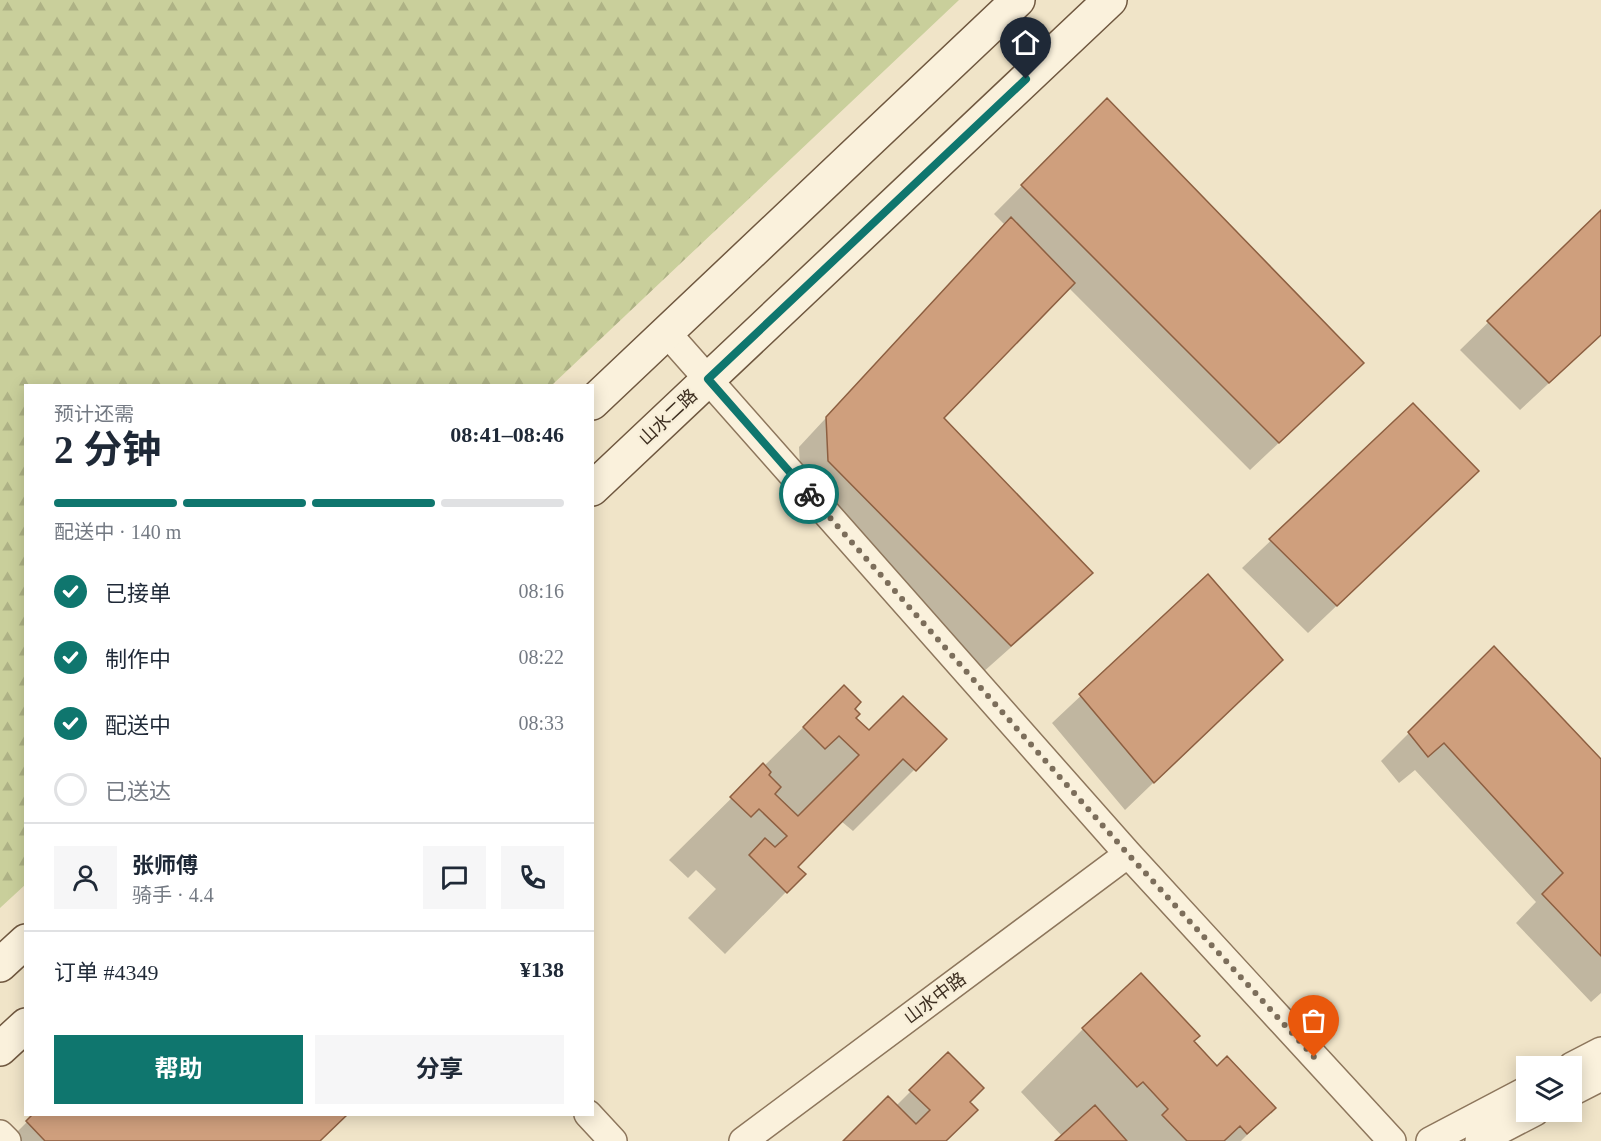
<!DOCTYPE html>
<html lang="zh">
<head>
<meta charset="utf-8">
<style>
	:root { --surface:#fff; --page:#f6f6f7; --text:#1f2937; --muted:#747a83; --line:#e0e1e3; --accent:#0f766e }
	body { margin:0; font-family:"Times New Roman","Noto Sans SC",serif; background:var(--page); color:var(--text); height:100vh; display:flex; flex-direction:column; font-size:22px; white-space:nowrap }
	* { box-sizing:border-box; margin:0 }
	p { font-size:20px; color:var(--muted) }
	.icon { flex:none; width:33px; height:33px; fill:none; stroke:currentColor; stroke-width:2; stroke-linecap:round; stroke-linejoin:round }
	.map { position:relative; flex:1; overflow:hidden }
	.panel { position:absolute; left:24px; top:384px; width:570px; height:732px; display:flex; flex-direction:column; background:var(--surface); border-radius:0px; box-shadow:0 3px 15px #0003 }
	.panel>* { flex:none }
	.fabs { position:absolute; left:1516px; top:1056px; display:grid; gap:12px }
	.fabs a { display:grid; place-items:center; width:66px; height:66px; border-radius:0px; background:var(--surface); box-shadow:0 3px 15px #0003; font-size:30px }
	.pin { position:absolute; display:grid; place-items:center; width:51px; height:51px; color:#fff; margin:-62px -26px; border-radius:50% 50% 50% 0; rotate:-45deg; box-shadow:0 0 6px #0007 }
	.pin .icon { rotate:45deg }
	.courier { position:absolute; display:grid; place-items:center; width:60px; height:60px; margin:-30px; border:4px solid #0f766e; border-radius:50%; background:#fff; color:#222; box-shadow:0 2px 8px #0007 }
	.head em { font-style:normal; font-weight:700 }
	.head div { display:flex; flex-direction:column-reverse }
	.head { display:flex; align-items:center; justify-content:space-between; height:102px; padding:0 30px }
	h1 { font-size:39px; font-weight:700; line-height:45px }
	.bar { display:grid; grid-template-columns:repeat(4,1fr); gap:9px 6px; align-content:center; height:72px; padding:0 30px }
	.bar i { height:8px; border-radius:4px; background:var(--line) }
	.bar .current { background:var(--accent) }
	.bar p { grid-column:span 4 }
	.line { display:flex; align-items:center; gap:15px; padding:0 30px; border-top:2px solid var(--line) }
	.line div { flex:1 }
	.round { display:grid; place-items:center; flex:none; width:63px; height:63px; border-radius:0px; background:var(--page) }
	ol { padding:0 30px; list-style:none }
	li { display:flex; align-items:center; gap:18px; height:66px }
	li p { margin-inline-start:auto }
	li .icon { padding:6px; border-radius:50%; background:var(--accent); color:#fff; stroke-width:4 }
	li:last-child { color:var(--muted) }
	li i { width:33px; height:33px; border:3px solid var(--line); border-radius:50% }
	.action { display:flex; gap:12px; margin-top:auto; padding:12px 30px }
	.action a { flex:1; height:69px; border-radius:0px; background:var(--accent); color:#fff; font-size:24px; font-weight:700; line-height:69px; text-align:center }
	.action a+a { background:var(--page); color:var(--text) }
	.map>svg:first-child { display:block }
	.forest { fill:url(#forest-firs) }
	.shadow { fill:#0003 }
	.building { fill:#cf9f7d; stroke:#8d5f41; stroke-width:1.5 }
	.lines { fill:none; stroke-linecap:round; stroke-linejoin:round }
	.street-casing { stroke:#8d765c; stroke-width:30 }
	.secondary-casing { stroke:#6f573f; stroke-width:36 }
	.street { stroke:#faf1dc; stroke-width:27 }
	.secondary { stroke:#faf1dc; stroke-width:33 }
	.done { stroke:#7c6e5b; stroke-width:6; stroke-dasharray:0 10.8 }
	.route { stroke:#0f766e; stroke-width:8 }
	.labels { text-anchor:middle; stroke-width:4.5; stroke-linejoin:round; paint-order:stroke }
	.street-label { font-size:18px; fill:#3d2e20; stroke:#f7eed8 }
</style>
</head>
<body>
<div class="map">
<svg width="1601" height="1141" viewBox="0 0 1601 1141">
	<defs>
		<pattern id="forest-firs" width="22" height="20" patternUnits="userSpaceOnUse" patternTransform="scale(1.5)"><rect width="22" height="20" fill="#c9cf9b"/><path d="M5 1l3.5 6h-7zM16 11l3.5 6h-7z" fill="#aeb285"/></pattern>
	</defs>
	<rect width="100%" height="100%" fill="#f0e4c8"/>
	<!-- forest -->
	<path class="forest" d="M0 0H959L552 385 26 386V884L0 908Z"/>
	<!-- shadow -->
	<path class="shadow" d="M1107 100 1334 391 1250 470 1068 287 942 418 1091 573 1063 601 982 673 801 490 799 447 1005 225 994 214Z
		M1601 212V335L1520 410 1460 350Z
		M1413 405 1449 499 1308 633 1242 568Z
		M1208 576 1253 687 1125 810 1052 723Z
		M1494 648 1601 761V993L1591 1002 1516 923 1536 902 1415 770 1399 783 1381 761Z
		M844 687 853 709 854 718 869 732 903 698 914 770 853 831 841 821 796 867 786 892 725 954 688 918 716 889 696 870 688 878 669 860Z
		M1083 1029 1192 1041 1217 1068 1274 1108 1241 1141H1057L1062 1136 1021 1092Z
		M948 1054 968 1102 945 1141H845L896 1106Z
		M35 1114H348L320 1141H8Z"/>
	<!-- building -->
	<path class="building" d="M1107 98 1364 363 1279 443 1021 185Z
		M1601 210V335L1549 383 1487 321Z
		M1011 217 1075 283 944 418 1093 573 1011 646 828 461 826 417Z
		M1413 403 1479 471 1337 606 1269 539Z
		M1208 574 1283 660 1154 783 1079 694Z
		M1494 646 1601 759V956L1542 894 1563 873 1444 743 1428 757 1408 732Z
		M844 685 861 702 855 709 860 714 856 718 869 730 903 696 947 739 916 771 903 759 798 867 806 874 787 893 749 855 765 838 775 847 787 836 759 809 751 817 730 797 763 763 771 772 769 775 781 787 775 794 798 816 859 755 839 736 825 749 803 727Z
		M1141 973 1200 1036 1194 1041 1217 1066 1227 1056 1276 1108 1247 1134 1240 1126 1224 1141H1187L1162 1115 1168 1109 1143 1082 1137 1087 1082 1028Z
		M948 1052 984 1088 970 1102 978 1110 946 1141H843L888 1096 916 1124 930 1110 909 1090Z
		M1095 1105 1127 1141H1055Z
		M33 1114H348L320 1141H45L26 1121Z"/>
	<g class="lines">
		<!-- street casing -->
		<g class="street-casing">
			<path id="street" d="M667 333 1128 854 1392 1141
				M1572 1066 1601 1051
				M1572 1092 1601 1077
				M588 1114 613 1141
				M0 1134 7 1141
				M743 1141 1128 854
				M1430 1141 1527 1090
				M1479 1141 1535 1112"/>
		</g>
		<!-- secondary casing -->
		<g class="secondary-casing">
			<path id="secondary" d="M592 403 1018 0
				M592 489 1110 0
				M0 965 26 941
				M0 1049 26 1025"/>
		</g>
		<!-- street -->
		<use href="#street" class="street"/>
		<!-- secondary -->
		<use href="#secondary" class="secondary"/>
	</g>
	<g class="lines">
		<!-- done -->
		<path class="done" d="M809 494 1128 854 1314 1057"/>
		<!-- route -->
		<path class="route" d="M809 494 708 379 1026 79"/>
	</g>
	<g class="labels">
		<!-- street labels -->
		<g class="street-label">
			<text transform="translate(668 417) rotate(-43)" y="6">山水二路</text>
			<text transform="translate(935 998) rotate(-37)" y="6">山水中路</text>
		</g>
	</g>
</svg>
<div class="fabs">
<a><svg class="icon" aria-label="layers" viewBox="0 0 24 24"><path d="M12 4l9 5-9 5-9-5zM3 14l9 5 9-5"/></svg></a>
</div>
<div class="pin" style="left:1314px;top:1057px;background:#ea580c"><svg class="icon" aria-label="bag" viewBox="0 0 24 24"><path d="M5 8h14l-1 12H6zM9 8a3 3 0 0 1 6 0"/></svg></div>
<div class="pin" style="left:1026px;top:79px;background:#1f2937"><svg class="icon" aria-label="home" viewBox="0 0 24 24"><path d="M3 11l9-7 9 7M6 9v11h12V9"/></svg></div>
<div class="courier" style="left:809px;top:494px"><svg class="icon" aria-label="bike" viewBox="0 0 24 24"><circle cx="6" cy="16" r="4"/><circle cx="18" cy="16" r="4"/><path d="M6 16l4-8h5l3 8M10 8l3 8H6M13 5h3"/></svg></div>
<section class="panel">
<div class="head"><div><h1>2 分钟</h1><p>预计还需</p></div><em>08:41–08:46</em></div>
<div class="bar"><i class="current"></i><i class="current"></i><i class="current"></i><i></i><p>配送中 · 140 m</p></div>
<ol>
<li><svg class="icon" aria-label="check" viewBox="0 0 24 24"><path d="M5 12l5 5 9-10"/></svg>已接单<p>08:16</p></li>
<li><svg class="icon" aria-label="check" viewBox="0 0 24 24"><path d="M5 12l5 5 9-10"/></svg>制作中<p>08:22</p></li>
<li><svg class="icon" aria-label="check" viewBox="0 0 24 24"><path d="M5 12l5 5 9-10"/></svg>配送中<p>08:33</p></li>
<li><i></i>已送达</li>
</ol>
<div class="line" style="height:108px"><a class="round"><svg class="icon" aria-label="person" viewBox="0 0 24 24"><circle cx="12" cy="8" r="4"/><path d="M4 21q1-7 8-7t8 7"/></svg></a><div><b>张师傅</b><p>骑手 · 4.4</p></div><a class="round"><svg class="icon" aria-label="chat" viewBox="0 0 24 24"><path d="M4 5h16v11H9l-5 4z"/></svg></a><a class="round"><svg class="icon" aria-label="phone" viewBox="0 0 24 24"><path d="M5 4h4l2 5-3 2q2 4 5 5l2-3 5 2v4C11 20 4 13 5 4z"/></svg></a></div>
<div class="line" style="height:78px"><div>订单 #4349</div><b>¥138</b></div>
<div class="action"><a>帮助</a><a>分享</a></div>
</section>
</div>
</body>
</html>
